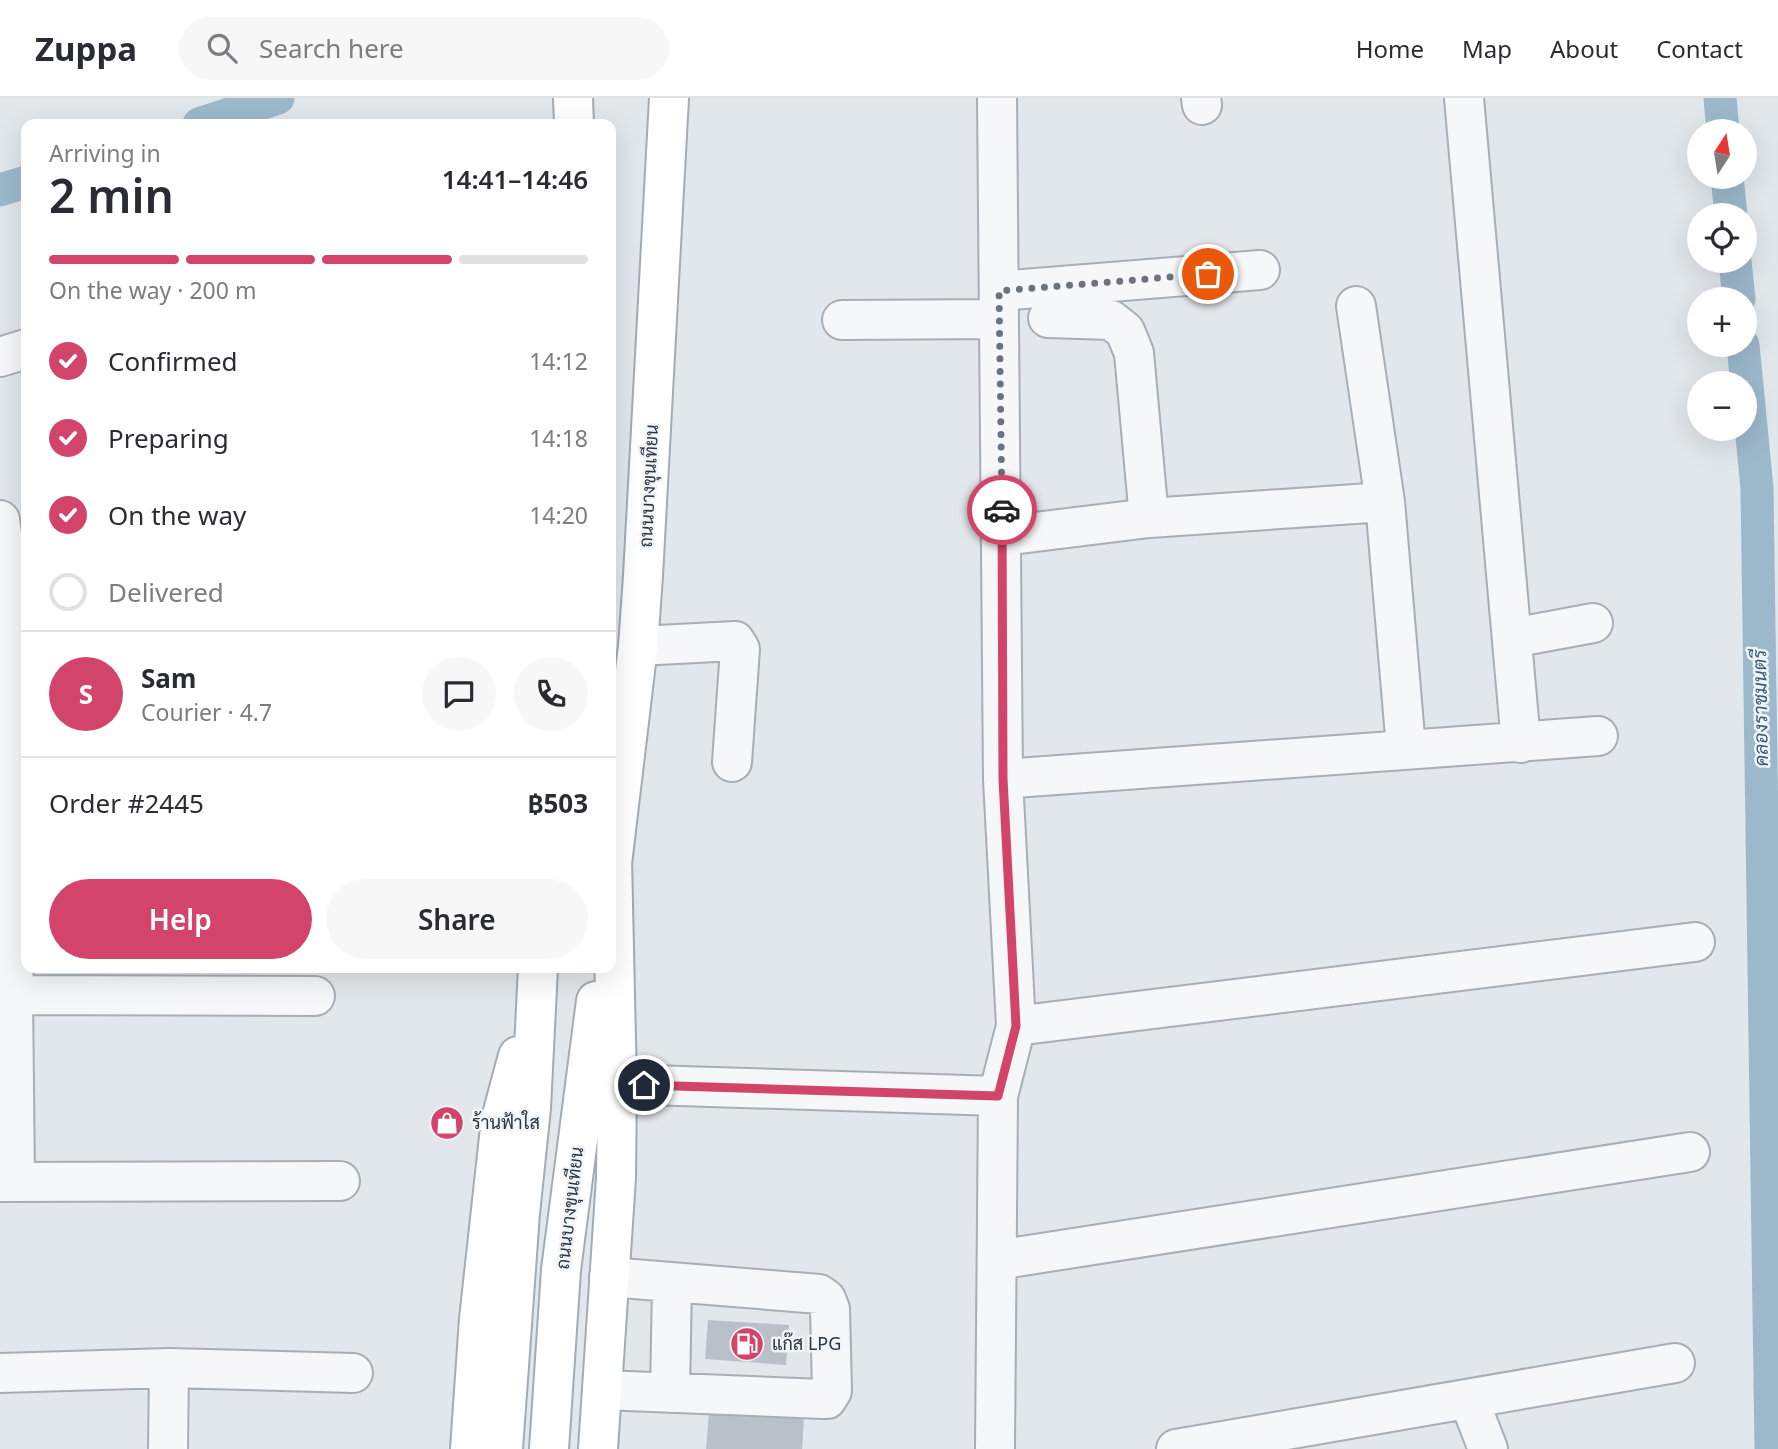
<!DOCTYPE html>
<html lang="en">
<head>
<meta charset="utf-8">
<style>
	:root { --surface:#fff; --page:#f7f7f7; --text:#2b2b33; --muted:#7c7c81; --line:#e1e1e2; --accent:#d3446a }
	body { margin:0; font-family:"Noto Sans",Sarabun,sans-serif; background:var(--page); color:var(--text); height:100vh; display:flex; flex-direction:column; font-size:26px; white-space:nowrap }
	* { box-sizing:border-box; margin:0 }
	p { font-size:23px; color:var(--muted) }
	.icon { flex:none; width:38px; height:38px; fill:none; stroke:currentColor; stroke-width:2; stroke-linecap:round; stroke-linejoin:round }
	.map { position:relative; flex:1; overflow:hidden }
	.panel { position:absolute; left:21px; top:21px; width:595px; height:854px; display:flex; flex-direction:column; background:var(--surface); border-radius:14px; box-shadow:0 7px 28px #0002 }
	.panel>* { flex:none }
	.needle { width:46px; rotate:12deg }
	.fabs { position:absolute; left:1687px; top:21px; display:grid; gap:14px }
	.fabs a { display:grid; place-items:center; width:70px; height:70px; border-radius:50%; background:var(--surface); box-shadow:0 7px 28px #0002; font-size:35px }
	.pin { position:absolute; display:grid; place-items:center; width:60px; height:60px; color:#fff; margin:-30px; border:4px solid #fff; border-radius:50%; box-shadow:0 2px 7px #0007 }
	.courier { position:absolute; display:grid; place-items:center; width:70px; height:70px; margin:-35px; border:5px solid #d3446a; border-radius:50%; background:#fff; color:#222; box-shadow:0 2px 9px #0007 }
	.head em { font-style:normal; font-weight:600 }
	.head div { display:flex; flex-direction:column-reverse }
	.head { display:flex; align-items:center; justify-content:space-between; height:119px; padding:0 28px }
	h1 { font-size:46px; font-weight:600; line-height:52px }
	.bar { display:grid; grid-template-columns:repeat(4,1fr); gap:10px 7px; align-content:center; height:84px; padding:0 28px }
	.bar i { height:9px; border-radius:5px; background:var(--line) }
	.bar .active { background:var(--accent) }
	.bar p { grid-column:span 4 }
	.line { display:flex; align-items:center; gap:18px; padding:0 28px; border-top:2px solid var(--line) }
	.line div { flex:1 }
	.round { display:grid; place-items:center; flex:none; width:74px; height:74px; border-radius:37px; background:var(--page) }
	ol { padding:0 28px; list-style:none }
	li { display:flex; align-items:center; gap:21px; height:77px }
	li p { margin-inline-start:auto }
	li .icon { padding:7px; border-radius:50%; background:var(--accent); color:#fff; stroke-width:4 }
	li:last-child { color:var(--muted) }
	li i { width:38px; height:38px; border:4px solid var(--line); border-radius:50% }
	.action { display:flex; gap:14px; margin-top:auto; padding:14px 28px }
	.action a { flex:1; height:80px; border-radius:42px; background:var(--accent); color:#fff; font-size:28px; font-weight:600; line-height:80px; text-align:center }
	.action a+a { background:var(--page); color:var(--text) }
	header { display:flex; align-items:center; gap:42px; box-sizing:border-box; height:98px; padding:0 35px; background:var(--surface); border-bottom:2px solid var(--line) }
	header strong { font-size:33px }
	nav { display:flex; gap:38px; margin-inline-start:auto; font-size:24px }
	.search { width:490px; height:63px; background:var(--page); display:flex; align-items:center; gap:18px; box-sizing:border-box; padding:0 24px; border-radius:38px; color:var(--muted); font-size:26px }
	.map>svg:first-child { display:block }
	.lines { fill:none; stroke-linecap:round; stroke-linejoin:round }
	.canal { stroke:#9cb9cc; stroke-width:33 }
	.building { fill:#b9c0c9 }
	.minor-casing { stroke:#a7aeb6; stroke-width:42 }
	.major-casing { stroke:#a1acb7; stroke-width:42 }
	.minor { stroke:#f5f7f9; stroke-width:38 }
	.major { stroke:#fff; stroke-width:38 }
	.done { stroke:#6a747e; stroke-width:7; stroke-dasharray:0 12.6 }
	.route { stroke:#d3446a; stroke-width:9 }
	.labels { text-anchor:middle; stroke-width:5; stroke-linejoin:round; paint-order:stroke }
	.street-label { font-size:18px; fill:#293644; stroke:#f2f5f8 }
	.poi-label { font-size:18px; fill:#293644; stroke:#f2f5f8; text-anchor:start }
	.water-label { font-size:19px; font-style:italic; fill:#325a79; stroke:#f2f5f8 }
</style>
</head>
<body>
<header>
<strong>Zuppa</strong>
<div class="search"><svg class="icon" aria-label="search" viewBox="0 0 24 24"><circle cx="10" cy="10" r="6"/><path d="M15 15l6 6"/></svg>Search here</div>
<nav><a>Home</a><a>Map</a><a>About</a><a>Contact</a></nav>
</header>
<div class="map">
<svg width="1778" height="1351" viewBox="0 0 1778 1351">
	<rect width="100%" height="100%" fill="#e2e7eb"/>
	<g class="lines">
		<!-- canal -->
		<path class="canal" d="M1720 0 1723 33
			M199 26 278 0
			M1727 79 1731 117
			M0 92 26 84
			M1735 163 1739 201
			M1743 247 1757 390 1771 1351"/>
	</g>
	<!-- building -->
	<path class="building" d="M708 1222 789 1227 786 1267 705 1261Z
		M709 1314 804 1320 802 1351H706Z"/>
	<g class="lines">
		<!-- minor casing -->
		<g class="minor-casing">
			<path id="minor" d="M1201 0 1202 7
				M1464 0 1521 645
				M999 193 1260 172
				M1356 208 1385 404 1406 650
				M1048 220 1111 222 1125 233 1134 255 1149 420
				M842 222 999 221
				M0 259 26 251
				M0 422 14 518 18 709 13 896 15 1083
				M1003 438 1149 420 1385 404
				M1512 540 1593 525
				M638 548 735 543 740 551 732 664
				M1003 681 1598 638
				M0 897 315 898
				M1016 928 1695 844
				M617 986 998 998
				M0 1084 340 1083
				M997 1162 1690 1054
				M0 1275 169 1270 353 1275
				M602 1292 823 1301H827L832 1293 830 1211 826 1201 819 1196 609 1179
				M670 1295 672 1185
				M1469 1302 1488 1351
				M168 1351 169 1270
				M995 1351 998 998 1016 928 1003 681 997 0
				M1176 1351 1675 1265"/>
		</g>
		<!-- major casing -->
		<g class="major-casing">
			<path id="major" d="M573 0 574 26
				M611 774 638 548 643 478 669 0
				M470 1351 479 1221 501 1021 518 958
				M503 1351 520 1115 531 1010 538 870
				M549 1351 561 1172 596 903
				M598 1351 616 1080 617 986 612 761"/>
		</g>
		<!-- minor -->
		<use href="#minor" class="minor"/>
		<!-- major -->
		<use href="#major" class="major"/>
	</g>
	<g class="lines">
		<!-- done -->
		<path class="done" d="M1002 412 999 193 1208 176"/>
		<!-- route -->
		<path class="route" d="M644 987 998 998 1016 928 1003 681 1002 412"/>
	</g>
	<!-- icons -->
	<defs>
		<g id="shop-disc" transform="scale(1.75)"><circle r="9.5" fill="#d3446a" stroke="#f2f5f8"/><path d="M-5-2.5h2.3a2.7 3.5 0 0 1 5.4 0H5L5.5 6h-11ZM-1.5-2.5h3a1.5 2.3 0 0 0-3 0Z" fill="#fff"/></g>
		<g id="fuel-disc" transform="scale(1.75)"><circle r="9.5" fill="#d3446a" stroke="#f2f5f8"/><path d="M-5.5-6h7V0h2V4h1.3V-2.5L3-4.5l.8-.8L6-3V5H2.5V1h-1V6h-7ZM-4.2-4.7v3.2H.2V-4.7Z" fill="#fff"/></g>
	</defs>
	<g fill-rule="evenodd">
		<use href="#shop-disc" x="447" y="1025"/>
		<use href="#fuel-disc" x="747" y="1246"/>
	</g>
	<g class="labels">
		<!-- street labels -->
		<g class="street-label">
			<text transform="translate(649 388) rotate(-87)" y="6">ถนนบางขุนเทียน</text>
			<text transform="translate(570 1110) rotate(-83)" y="6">ถนนบางขุนเทียน</text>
		</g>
		<!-- poi labels -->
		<g class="poi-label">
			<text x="472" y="1031">ร้านฟ้าใส</text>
			<text x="772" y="1252">แก๊ส LPG</text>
		</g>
		<!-- water labels -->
		<g class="water-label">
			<text transform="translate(1760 610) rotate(-91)" y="7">คลองราชมนตรี</text>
		</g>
	</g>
</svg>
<div class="fabs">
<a><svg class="needle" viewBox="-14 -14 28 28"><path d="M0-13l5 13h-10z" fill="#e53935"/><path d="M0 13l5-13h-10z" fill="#7c7c81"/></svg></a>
<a><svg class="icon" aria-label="locate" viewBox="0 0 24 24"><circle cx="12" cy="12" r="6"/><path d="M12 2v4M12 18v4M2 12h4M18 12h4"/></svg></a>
<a>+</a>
<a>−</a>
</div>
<div class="pin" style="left:1208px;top:176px;background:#ea580c"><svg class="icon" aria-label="bag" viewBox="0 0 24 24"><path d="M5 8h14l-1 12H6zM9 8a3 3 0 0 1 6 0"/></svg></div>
<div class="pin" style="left:644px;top:987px;background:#1f2937"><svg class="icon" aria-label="home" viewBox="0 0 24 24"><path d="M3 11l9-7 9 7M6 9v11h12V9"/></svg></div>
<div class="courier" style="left:1002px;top:412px"><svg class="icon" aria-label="car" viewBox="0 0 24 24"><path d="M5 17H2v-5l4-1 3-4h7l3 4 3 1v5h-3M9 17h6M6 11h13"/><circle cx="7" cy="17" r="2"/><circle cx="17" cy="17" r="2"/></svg></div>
<section class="panel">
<div class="head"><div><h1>2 min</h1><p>Arriving in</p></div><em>14:41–14:46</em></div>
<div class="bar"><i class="active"></i><i class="active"></i><i class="active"></i><i></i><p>On the way · 200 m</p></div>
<ol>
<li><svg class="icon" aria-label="check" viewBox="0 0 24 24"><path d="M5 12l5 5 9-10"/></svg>Confirmed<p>14:12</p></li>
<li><svg class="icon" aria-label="check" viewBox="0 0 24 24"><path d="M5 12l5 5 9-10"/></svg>Preparing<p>14:18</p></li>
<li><svg class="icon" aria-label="check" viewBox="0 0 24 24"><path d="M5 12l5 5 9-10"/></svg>On the way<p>14:20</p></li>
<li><i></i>Delivered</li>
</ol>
<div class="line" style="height:126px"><b class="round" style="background:var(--accent);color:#fff">S</b><div><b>Sam</b><p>Courier · 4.7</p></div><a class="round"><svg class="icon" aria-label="chat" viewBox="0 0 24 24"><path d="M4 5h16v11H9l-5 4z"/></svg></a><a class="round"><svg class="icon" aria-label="phone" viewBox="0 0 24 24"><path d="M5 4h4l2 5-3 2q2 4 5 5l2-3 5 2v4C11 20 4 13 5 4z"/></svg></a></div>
<div class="line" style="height:91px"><div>Order #2445</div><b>฿503</b></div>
<div class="action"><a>Help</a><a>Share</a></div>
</section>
</div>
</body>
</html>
